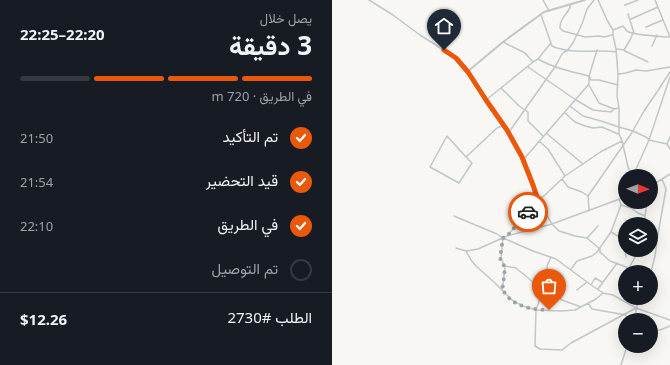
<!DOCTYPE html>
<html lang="ar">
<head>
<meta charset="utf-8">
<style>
	:root { --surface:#171b24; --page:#242831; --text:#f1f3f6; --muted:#9ea1a6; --line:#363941; --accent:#ea580c }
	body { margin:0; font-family:"Noto Sans",Vazirmatn,sans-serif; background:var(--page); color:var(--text); direction:rtl; height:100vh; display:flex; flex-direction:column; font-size:15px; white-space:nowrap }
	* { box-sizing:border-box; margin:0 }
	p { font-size:13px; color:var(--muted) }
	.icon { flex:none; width:22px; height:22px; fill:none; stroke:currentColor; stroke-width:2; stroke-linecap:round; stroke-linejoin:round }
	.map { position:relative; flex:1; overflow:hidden; direction:ltr }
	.sheet { display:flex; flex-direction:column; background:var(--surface); width:332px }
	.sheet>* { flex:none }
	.needle { width:26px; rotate:91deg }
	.buttons { position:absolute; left:286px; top:169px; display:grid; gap:8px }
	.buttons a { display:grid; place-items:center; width:40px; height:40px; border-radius:50%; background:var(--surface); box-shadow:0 4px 16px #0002; font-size:20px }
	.pin { position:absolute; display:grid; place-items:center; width:34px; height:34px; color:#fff; margin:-41px -17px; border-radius:50% 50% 50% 0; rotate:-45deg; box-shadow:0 0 4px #0007 }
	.pin .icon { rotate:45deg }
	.courier { position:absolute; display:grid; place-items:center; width:40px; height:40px; margin:-20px; border:3px solid #ea580c; border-radius:50%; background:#fff; color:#222; box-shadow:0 1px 5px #0007 }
	.head em { font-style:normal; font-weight:700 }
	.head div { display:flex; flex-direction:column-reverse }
	.head { display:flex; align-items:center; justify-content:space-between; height:68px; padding:0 20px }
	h1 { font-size:26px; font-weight:700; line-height:30px }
	.bar { display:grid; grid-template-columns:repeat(4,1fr); gap:6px 4px; align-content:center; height:48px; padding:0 20px }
	.bar i { height:5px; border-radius:3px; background:var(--line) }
	.bar .on { background:var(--accent) }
	.bar p { grid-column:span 4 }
	.line { display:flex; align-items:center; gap:10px; padding:0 20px; border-top:1px solid var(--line) }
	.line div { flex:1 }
	ol { padding:0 20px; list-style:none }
	li { display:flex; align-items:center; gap:12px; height:44px }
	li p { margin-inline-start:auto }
	li .icon { padding:4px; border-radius:50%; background:var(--accent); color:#fff; stroke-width:4 }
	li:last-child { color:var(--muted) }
	li i { width:22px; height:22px; border:2px solid var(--line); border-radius:50% }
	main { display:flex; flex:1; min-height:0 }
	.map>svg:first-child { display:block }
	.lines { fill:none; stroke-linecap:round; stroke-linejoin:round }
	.minor { stroke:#c0c7c9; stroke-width:1.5 }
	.tertiary { stroke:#c0c7c9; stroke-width:2 }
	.done { stroke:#96a6a9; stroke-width:4; stroke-dasharray:0 7.2 }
	.route { stroke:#ea580c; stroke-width:5 }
</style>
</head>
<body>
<main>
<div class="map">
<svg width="338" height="365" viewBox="0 0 338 365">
	<rect width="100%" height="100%" fill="#f8f7f4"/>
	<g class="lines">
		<!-- minor -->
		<path class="minor" d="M37 0 61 15 88 35 124 58 135 72 154 100 175 130 190 157 201 185 206 200 220 224 227 231 243 236 255 238 268 249V252L278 261 297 268
			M211 0 217 11
			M266 0 275 20 281 30V35L284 49 286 74 285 96 287 108V134L290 141
			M323 0 338 37
			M239 4C237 14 227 18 228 28L231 31 253 37 267 36 272 37 280 35
			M293 5 306 0
			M296 14 302 33
			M209 15 220 46C240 55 263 49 284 52
			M299 19 326 7
			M314 27 331 20
			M281 30 291 26C292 27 294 30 295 31 303 36 327 36 337 37
			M171 42 193 53 201 62
			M320 46 325 35
			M284 49 292 50 298 40 301 33
			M292 50 293 51 316 62
			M206 59C222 68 240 72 257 76L259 80H267L286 85
			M196 67 244 100 261 110 279 112 282 109 287 108
			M287 74 294 73 304 70 314 71 338 67
			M257 85 267 103 282 109
			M169 88 187 106 196 112V121L211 136
			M154 100 201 62 206 59 218 44
			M238 106 251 116 269 121 287 127 301 131 314 137 317 140 335 144 338 149
			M233 113 243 122 253 126 261 128 270 127 286 134
			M177 132 223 67 230 54 232 52 235 51 241 43 250 24 255 9 262 0
			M214 133 251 164
			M207 141 216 149 233 176
			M335 144 338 137
			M134 157 115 136 98 167 127 183 140 163 134 157 165 128 172 125
			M191 160 257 84V76L265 50
			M301 176 317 140 338 77
			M230 179 236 187 250 192 256 196
			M319 186 338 174
			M289 205 299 208 306 213 313 216
			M257 210 256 196 299 134 312 111 325 92 338 72
			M122 216 165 234 171 238 201 251 224 259 255 282 271 293 281 295 304 308 338 320
			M312 224 315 202
			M279 232 291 239H293
			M175 236 206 200 213 195 233 176 270 151 290 141 291 145 296 167 300 176
			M255 238 266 226
			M319 239 325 240
			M124 248 134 251 146 249 175 236 220 224 293 197
			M293 250 294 257
			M134 251 139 260 144 266 163 283 180 300 191 306 204 310 229 311 243 310 264 299 271 293
			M219 257 215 266 216 275 204 310 203 346 208 349 230 350 239 343 304 308
			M173 266 184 268 202 283 225 296 230 300 249 307
			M239 269 245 261 260 256 265 252 279 232 289 205 287 199
			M297 272V268L307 250
			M319 272 323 256 326 234 334 189 330 179
			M259 285 263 278 270 282
			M266 289 285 263
			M170 290 171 285 173 267 169 258 171 238
			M245 290 255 282
			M256 303 260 309 294 315
			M302 320 307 298
			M319 331 328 330 338 326
			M289 365 295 346"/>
		<!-- tertiary -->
		<path class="tertiary" d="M135 72 171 42 212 12 253 0"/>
	</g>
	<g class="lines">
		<!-- done -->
		<path class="done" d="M196 212 175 236 171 238 168 258 173 268 171 285 170 290C173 293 176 297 179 300 190 308 204 310 217 310"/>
		<!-- route -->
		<path class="route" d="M112 50 124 58 136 72 154 100 175 130 190 157 201 185 206 200 196 212"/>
	</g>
</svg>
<div class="buttons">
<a><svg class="needle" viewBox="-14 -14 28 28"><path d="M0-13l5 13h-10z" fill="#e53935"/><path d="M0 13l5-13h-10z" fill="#9ea1a6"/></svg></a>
<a><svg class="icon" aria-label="layers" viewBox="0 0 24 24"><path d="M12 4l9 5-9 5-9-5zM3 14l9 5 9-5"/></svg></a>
<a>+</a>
<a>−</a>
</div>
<div class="pin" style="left:217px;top:310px;background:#ea580c"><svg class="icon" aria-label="bag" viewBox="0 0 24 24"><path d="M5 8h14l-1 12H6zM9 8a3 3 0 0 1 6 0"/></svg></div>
<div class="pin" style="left:112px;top:50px;background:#1f2937"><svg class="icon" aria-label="home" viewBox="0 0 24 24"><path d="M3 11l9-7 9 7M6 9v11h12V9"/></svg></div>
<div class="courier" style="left:196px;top:212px"><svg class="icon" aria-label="car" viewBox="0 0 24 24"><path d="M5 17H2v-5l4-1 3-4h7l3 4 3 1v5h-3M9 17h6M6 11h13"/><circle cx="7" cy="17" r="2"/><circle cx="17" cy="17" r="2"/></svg></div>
</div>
<section class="sheet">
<div class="head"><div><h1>3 دقيقة</h1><p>يصل خلال</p></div><em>22:20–22:25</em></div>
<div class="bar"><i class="on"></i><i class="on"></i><i class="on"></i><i></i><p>في الطريق · 720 m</p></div>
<ol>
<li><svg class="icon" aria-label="check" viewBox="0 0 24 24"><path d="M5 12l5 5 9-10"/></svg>تم التأكيد<p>21:50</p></li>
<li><svg class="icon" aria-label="check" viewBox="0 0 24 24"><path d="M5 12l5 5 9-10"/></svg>قيد التحضير<p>21:54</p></li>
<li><svg class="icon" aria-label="check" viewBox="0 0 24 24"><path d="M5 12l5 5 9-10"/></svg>في الطريق<p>22:10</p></li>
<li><i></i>تم التوصيل</li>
</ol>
<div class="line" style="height:52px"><div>الطلب #2730</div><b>$12.26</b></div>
</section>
</main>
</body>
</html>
